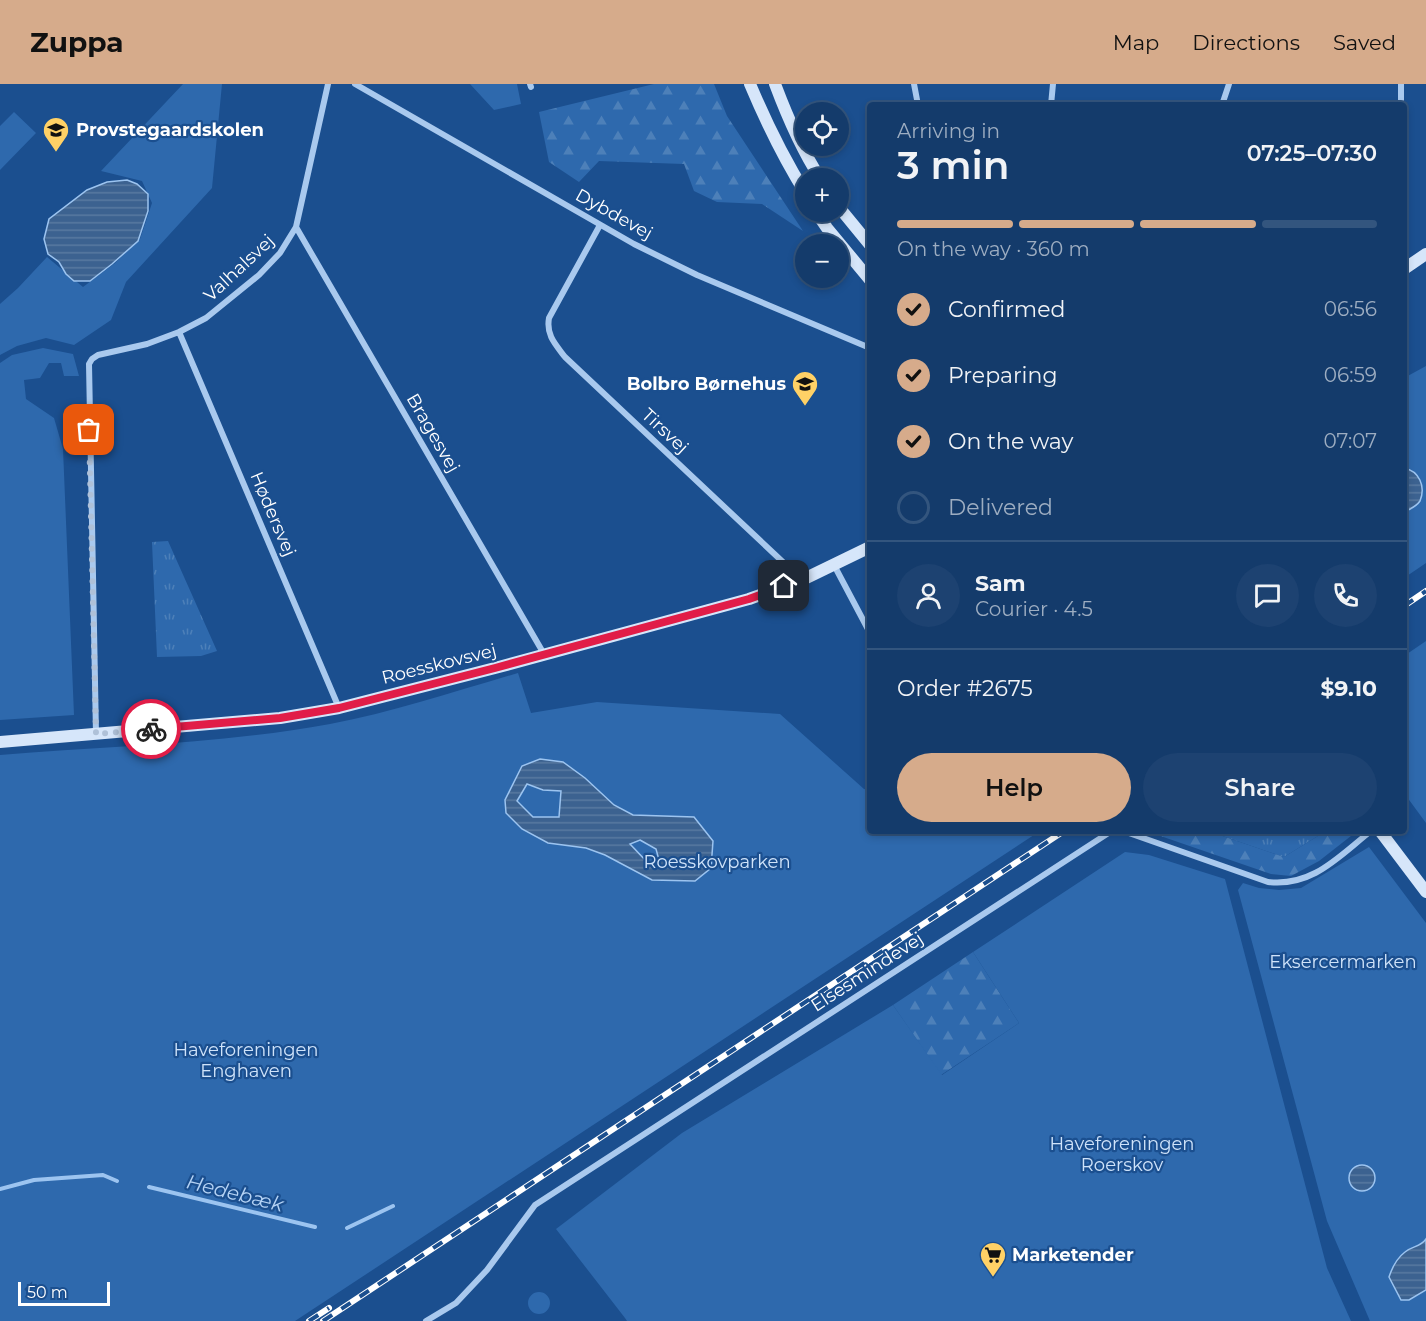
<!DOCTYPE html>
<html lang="en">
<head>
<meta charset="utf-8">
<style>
	:root { --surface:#143b6b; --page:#1d4271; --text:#f1f3f6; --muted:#9dadc1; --line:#33557e; --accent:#d6ab8b }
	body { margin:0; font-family:Montserrat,sans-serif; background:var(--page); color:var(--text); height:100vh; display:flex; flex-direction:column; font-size:22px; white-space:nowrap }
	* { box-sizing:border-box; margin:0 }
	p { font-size:20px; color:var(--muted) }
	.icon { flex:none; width:33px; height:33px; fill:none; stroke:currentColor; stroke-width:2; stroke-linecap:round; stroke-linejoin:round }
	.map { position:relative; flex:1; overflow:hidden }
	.sheet { position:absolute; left:867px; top:18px; width:540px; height:732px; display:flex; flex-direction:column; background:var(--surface); border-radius:6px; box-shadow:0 3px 9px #0003,0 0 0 2px var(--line) }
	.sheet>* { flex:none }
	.buttons { position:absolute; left:795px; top:18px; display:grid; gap:12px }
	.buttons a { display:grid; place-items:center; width:54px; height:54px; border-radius:50%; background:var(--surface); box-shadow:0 3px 9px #0003,0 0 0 2px var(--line); font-size:30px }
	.scale { position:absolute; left:18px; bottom:15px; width:92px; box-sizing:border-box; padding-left:6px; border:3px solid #fff; border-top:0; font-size:16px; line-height:21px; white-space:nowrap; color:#fff; -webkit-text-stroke:4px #1b4f8f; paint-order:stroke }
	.pin { position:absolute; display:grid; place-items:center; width:51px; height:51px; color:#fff; margin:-26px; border-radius:12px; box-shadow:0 3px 9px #0006 }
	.courier { position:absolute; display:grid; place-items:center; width:60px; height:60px; margin:-30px; border:4px solid #e11d48; border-radius:50%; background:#fff; color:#222; box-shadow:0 2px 8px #0007 }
	.headline em { font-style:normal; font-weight:600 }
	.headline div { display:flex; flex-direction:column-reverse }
	.headline { display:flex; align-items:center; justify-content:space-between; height:102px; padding:0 30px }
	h1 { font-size:39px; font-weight:600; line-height:45px }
	.bar { display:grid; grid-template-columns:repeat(4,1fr); gap:9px 6px; align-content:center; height:72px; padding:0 30px }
	.bar i { height:8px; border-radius:4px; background:var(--line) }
	.bar .current { background:var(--accent) }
	.bar p { grid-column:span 4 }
	.line { display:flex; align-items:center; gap:15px; padding:0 30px; border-top:2px solid var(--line) }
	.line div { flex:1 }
	.round { display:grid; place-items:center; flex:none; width:63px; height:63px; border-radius:32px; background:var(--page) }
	ol { padding:0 30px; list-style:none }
	li { display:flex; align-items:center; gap:18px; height:66px }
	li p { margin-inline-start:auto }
	li .icon { padding:6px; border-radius:50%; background:var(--accent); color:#111; stroke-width:4 }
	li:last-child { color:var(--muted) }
	li i { width:33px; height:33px; border:3px solid var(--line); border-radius:50% }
	.cta { display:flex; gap:12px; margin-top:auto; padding:12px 30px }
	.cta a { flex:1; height:69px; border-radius:36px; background:var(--accent); color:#111; font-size:24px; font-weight:600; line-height:69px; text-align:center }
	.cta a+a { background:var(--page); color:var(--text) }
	header { display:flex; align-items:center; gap:36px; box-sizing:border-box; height:84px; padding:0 30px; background:var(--accent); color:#111 }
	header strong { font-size:28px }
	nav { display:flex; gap:33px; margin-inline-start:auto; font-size:21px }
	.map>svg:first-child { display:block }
	.grass { fill:url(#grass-tufts) }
	.forest { fill:url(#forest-firs) }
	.green { fill:#2e69ad }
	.water { fill:url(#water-rules); stroke:#9cc4f0; stroke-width:1.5; fill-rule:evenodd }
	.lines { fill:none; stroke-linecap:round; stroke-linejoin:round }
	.stream { stroke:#9cc4f0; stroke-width:4 }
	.street { stroke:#a9c9ee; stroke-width:6 }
	.secondary { stroke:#d6e6fa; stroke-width:12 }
	.rail-casing { stroke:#fff; stroke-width:6 }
	.rail { stroke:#1b4f8f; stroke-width:4; stroke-dasharray:11; stroke-linecap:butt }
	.done { stroke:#afc1d8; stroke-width:6; stroke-dasharray:0 10.8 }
	.route { stroke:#e11d48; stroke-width:8 }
	.labels { text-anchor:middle; stroke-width:4.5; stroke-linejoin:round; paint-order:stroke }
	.poi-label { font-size:18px; font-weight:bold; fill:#fff; stroke:#1b4f8f; text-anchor:start }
	.street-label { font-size:18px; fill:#fff; stroke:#1b4f8f }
	.park-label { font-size:18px; fill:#cfe3fa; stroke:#1b4f8f }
	.water-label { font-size:20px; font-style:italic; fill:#b5d3f5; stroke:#1b4f8f }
</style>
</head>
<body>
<header>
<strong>Zuppa</strong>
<nav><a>Map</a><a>Directions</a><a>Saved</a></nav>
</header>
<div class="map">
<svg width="1426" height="1237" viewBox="0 0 1426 1237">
	<defs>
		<pattern id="grass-tufts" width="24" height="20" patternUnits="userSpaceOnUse" patternTransform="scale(1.5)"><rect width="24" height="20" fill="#2e69ad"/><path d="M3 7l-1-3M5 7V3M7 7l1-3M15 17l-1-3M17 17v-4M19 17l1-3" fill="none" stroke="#4d80b9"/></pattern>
		<pattern id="forest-firs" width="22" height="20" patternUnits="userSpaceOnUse" patternTransform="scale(1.5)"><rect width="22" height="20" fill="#2e69ad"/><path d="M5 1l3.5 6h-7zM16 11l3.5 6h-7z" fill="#4d80b9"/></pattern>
		<pattern id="water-rules" width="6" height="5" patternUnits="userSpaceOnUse" patternTransform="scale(1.5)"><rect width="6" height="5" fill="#3c6290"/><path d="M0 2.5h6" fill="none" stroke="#597aa1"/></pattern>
	</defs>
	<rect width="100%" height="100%" fill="#1b4f8f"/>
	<!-- grass -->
	<path class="grass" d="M168 457 217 567 201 572 157 573 152 458Z
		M1208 747H1326L1284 773Z"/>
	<!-- forest -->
	<path class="forest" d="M654 0H714L727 32 803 147 762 120 717 118 694 107 684 80 599 77 579 98 549 78 539 28Z
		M1146 747H1208L1284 773 1326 747 1356 748 1319 777 1291 792 1271 790Z
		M973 868 1019 939 941 991 893 921Z"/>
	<!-- green -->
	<path class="green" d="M183 0H222L212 104 126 198 111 236 74 261 46 254 17 262 0 271V220L18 204 47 173 83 203 115 179 140 155 152 119 142 97 101 87Z
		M470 0H517L521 20 494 26Z
		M14 28 36 49 0 86V42Z
		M43 264 73 270 79 292H64L61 279H49L40 294 24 296 26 315 54 334 63 365 74 631 0 636V279L12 271Z
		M1426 282V479L1404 494V294Z
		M1426 557V739L1404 709V572Z
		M518 589 531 629 597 618 780 630 864 705 870 706V747H1040L295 1237H0V671C109 662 222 660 330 640 394 628 456 607 518 589Z
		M1369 763 1426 839V1237H1370L1327 1137 1238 806 1243 799 1259 804 1279 806 1301 804Z
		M1125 768 1149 771 1225 795 1327 1184 1351 1237H627L625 1234 556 1145 682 1049 893 921 942 991 1019 939 973 868Z
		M528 1219a11 11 0 1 1 22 0a11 11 0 1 1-22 0Z"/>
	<!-- water -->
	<path class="water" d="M127 96 137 100 148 110V127L138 157 112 180 90 197H74L66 190 59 178 48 170 44 155 49 135 87 106 107 98Z
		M1404 384C1419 387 1426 402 1420 417 1416 423 1410 425 1404 428Z
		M540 675 563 678 585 694 614 721 633 731 694 733 713 757 711 784 695 797 652 796 605 771 586 764 548 759 522 745 506 729 505 716 522 682ZM527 700 543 706 561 707 559 733H533L517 717ZM640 756 656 765 659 776 649 780 630 760Z
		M1349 1094a13 13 0 1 1 26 0a13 13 0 1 1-26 0Z
		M1426 1155V1206L1409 1216H1401L1389 1193C1392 1184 1397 1174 1405 1168 1412 1162 1421 1163 1426 1155Z"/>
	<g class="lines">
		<!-- stream -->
		<path class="stream" d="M149 1103 315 1143
			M0 1105 34 1096 103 1091 117 1097
			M347 1144 393 1122"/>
		<!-- street -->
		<path class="street" d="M355 0 634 160 697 191 870 264
			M530 0 531 3
			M914 0 918 21
			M1401 0V21
			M1051 21 1053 0
			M1222 21 1229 0
			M600 141 549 234C546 251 555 260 565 273L801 495
			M296 143 544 570
			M179 248 339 624
			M834 481 870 549
			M96 650 89 280 92 275 98 271 147 260 179 248 206 234 259 191 280 169 296 143 328 0
			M426 1237 456 1219 487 1186 535 1121 1110 748H1126L1268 798C1313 803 1339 772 1371 747"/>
		<!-- secondary -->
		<path class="secondary" d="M750 0C766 38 784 75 806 110
			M775 0C787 32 801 65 820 94
			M838 122 870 161
			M816 128 827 144 870 196
			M1404 185 1426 170
			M0 658 280 634 339 624 495 584 749 515 802 496 870 463
			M1380 747 1426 808"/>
		<!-- rail casing -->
		<g class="rail-casing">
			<path id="rail" d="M1404 522 1426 507
				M309 1237 329 1224
				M323 1237 1064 747"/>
		</g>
		<!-- rail -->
		<use href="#rail" class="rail"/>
	</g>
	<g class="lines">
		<!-- done -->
		<path class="done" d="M89 346 96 650 151 645"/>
		<!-- route -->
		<path class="route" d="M151 645 280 634 339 624 495 584 749 515 784 502"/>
	</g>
	<!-- icons -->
	<defs>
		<g id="school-pin" transform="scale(1.35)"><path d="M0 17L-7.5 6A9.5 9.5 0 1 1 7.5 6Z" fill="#ffd166" stroke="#1b4f8f"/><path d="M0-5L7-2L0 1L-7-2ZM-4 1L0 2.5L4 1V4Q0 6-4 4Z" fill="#111"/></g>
		<g id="supermarket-pin" transform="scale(1.35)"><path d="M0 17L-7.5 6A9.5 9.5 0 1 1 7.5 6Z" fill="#ffd166" stroke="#1b4f8f"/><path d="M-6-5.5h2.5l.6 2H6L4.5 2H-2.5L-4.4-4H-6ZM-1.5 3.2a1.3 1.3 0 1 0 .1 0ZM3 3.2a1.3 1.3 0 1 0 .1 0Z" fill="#111"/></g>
	</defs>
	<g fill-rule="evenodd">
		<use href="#school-pin" x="56" y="46"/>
		<use href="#school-pin" x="805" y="300"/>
		<use href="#supermarket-pin" x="993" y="1171"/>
	</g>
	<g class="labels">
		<!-- poi labels -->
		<g class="poi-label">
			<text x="76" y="52">Provstegaardskolen</text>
			<text x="786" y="306" text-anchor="end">Bolbro Børnehus</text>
			<text x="1012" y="1177">Marketender</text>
		</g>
		<!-- street labels -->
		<g class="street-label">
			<text transform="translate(614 130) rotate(29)" y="6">Dybdevej</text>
			<text transform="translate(239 184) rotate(-43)" y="6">Valhalsvej</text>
			<text transform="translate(665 347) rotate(43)" y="6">Tirsvej</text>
			<text transform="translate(433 349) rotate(60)" y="6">Bragesvej</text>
			<text transform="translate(273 430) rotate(67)" y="6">Hødersvej</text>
			<text transform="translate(439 580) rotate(-14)" y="6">Roesskovsvej</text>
			<text transform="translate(867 888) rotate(-33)" y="6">Elsesmindevej</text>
		</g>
		<!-- park labels -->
		<g class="park-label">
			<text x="717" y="784">Roesskovparken</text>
			<text x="1343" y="884">Eksercermarken</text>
			<text x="246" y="972">Haveforeningen<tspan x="246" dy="21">Enghaven</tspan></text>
			<text x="1122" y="1066">Haveforeningen<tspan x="1122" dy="21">Roerskov</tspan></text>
		</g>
		<!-- water labels -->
		<g class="water-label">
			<text transform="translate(235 1109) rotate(14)" y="7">Hedebæk</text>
		</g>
	</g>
</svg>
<div class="buttons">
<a><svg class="icon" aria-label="locate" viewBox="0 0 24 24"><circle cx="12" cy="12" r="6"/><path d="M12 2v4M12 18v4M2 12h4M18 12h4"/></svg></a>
<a>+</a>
<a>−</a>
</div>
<div class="scale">50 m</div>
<div class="pin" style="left:89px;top:346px;background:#ea580c"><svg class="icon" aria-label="bag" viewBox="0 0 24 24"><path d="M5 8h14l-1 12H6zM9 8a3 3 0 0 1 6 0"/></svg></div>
<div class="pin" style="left:784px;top:502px;background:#1f2937"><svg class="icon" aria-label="home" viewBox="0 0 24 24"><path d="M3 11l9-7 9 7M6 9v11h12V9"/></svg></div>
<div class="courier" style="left:151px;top:645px"><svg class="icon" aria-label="bike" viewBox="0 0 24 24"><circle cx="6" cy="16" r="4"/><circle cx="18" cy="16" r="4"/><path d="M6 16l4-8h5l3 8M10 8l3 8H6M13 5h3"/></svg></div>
<section class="sheet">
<div class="headline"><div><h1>3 min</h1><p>Arriving in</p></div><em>07:25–07:30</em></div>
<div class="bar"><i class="current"></i><i class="current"></i><i class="current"></i><i></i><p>On the way · 360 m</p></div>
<ol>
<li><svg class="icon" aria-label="check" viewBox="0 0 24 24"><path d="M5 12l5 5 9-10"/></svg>Confirmed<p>06:56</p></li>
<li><svg class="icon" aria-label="check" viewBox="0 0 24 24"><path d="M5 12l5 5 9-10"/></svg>Preparing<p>06:59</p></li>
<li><svg class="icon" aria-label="check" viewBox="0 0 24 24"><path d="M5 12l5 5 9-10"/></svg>On the way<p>07:07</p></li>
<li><i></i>Delivered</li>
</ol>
<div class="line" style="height:108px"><a class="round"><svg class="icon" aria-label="person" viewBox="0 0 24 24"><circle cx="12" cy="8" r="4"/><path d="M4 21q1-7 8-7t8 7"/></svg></a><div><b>Sam</b><p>Courier · 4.5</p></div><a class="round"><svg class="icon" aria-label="chat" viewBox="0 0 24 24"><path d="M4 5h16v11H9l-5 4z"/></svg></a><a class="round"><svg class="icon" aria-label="phone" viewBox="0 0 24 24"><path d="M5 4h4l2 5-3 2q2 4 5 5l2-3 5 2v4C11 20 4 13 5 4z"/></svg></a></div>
<div class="line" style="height:78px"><div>Order #2675</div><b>$9.10</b></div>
<div class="cta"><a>Help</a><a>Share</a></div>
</section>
</div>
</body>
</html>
